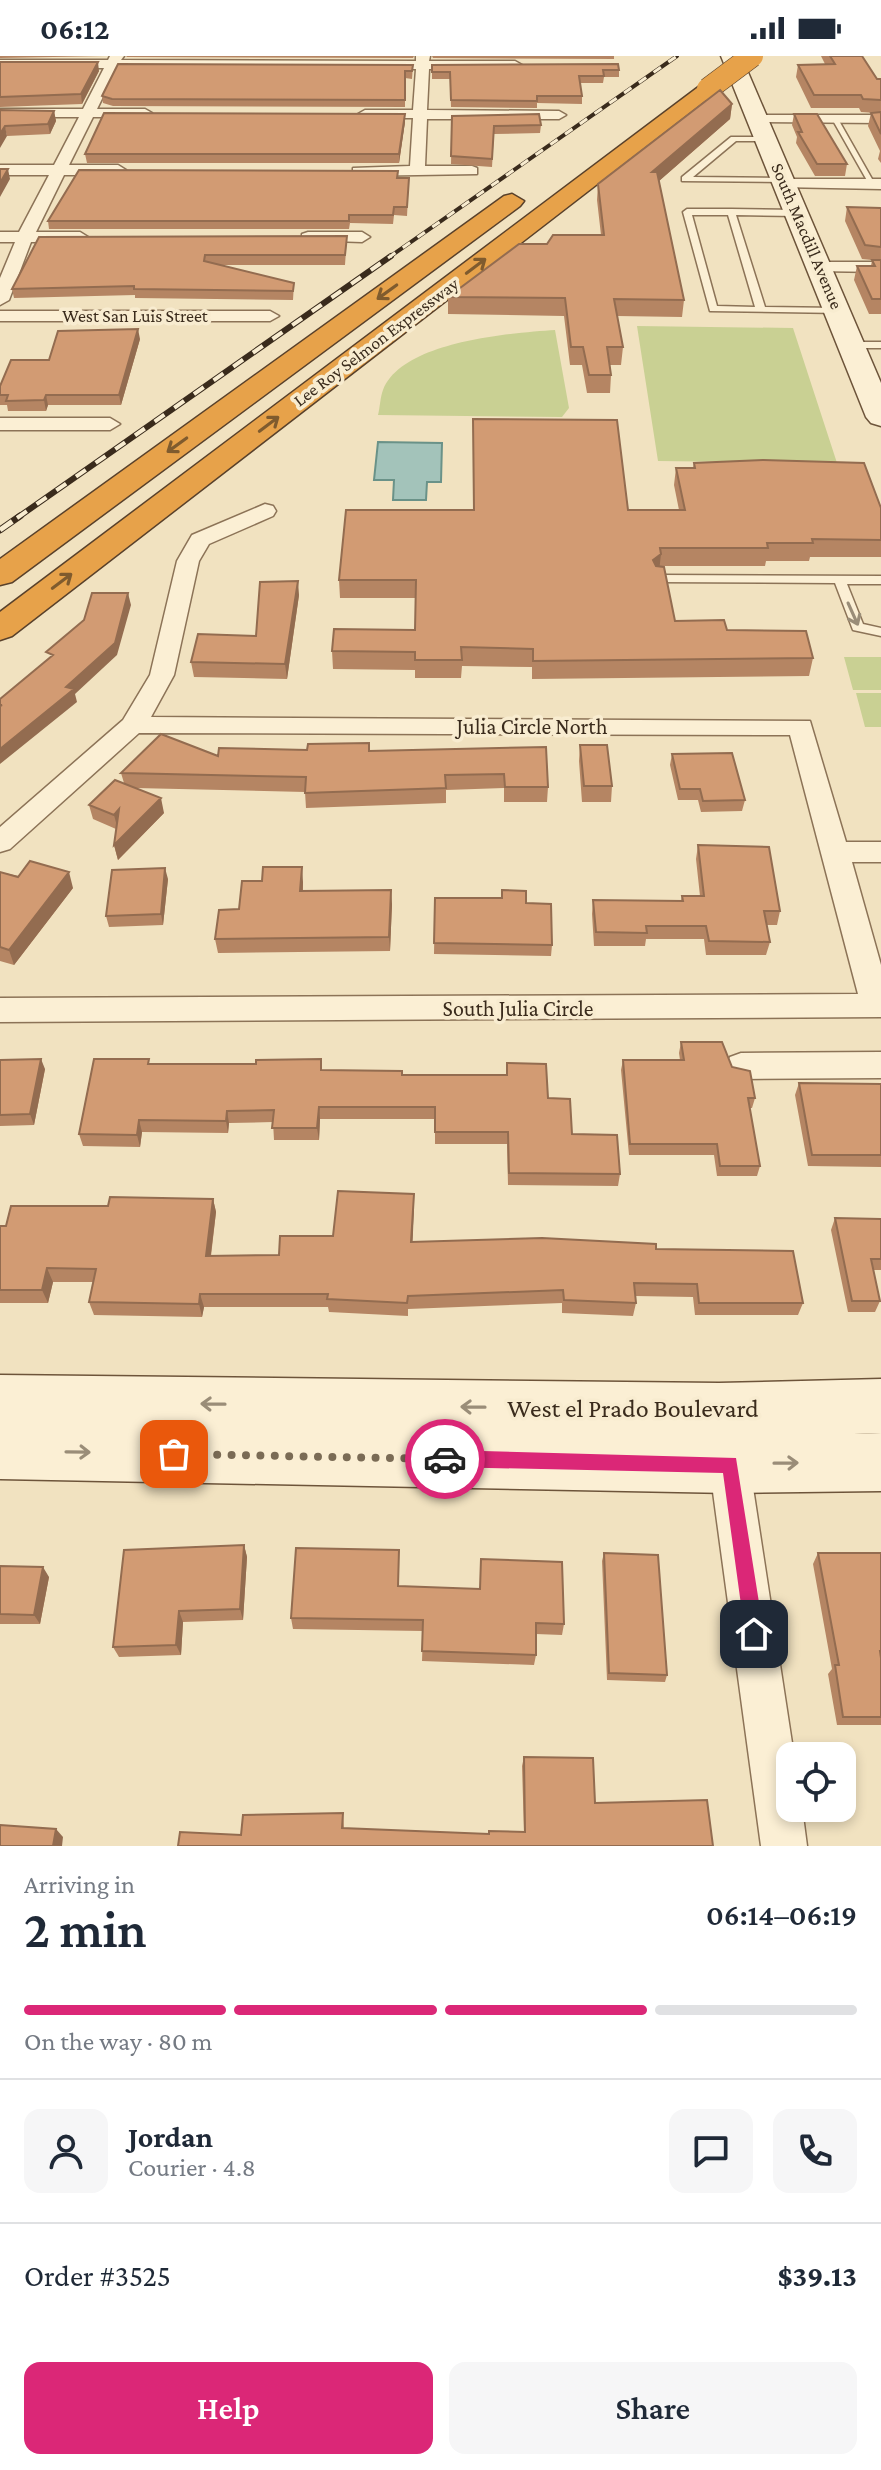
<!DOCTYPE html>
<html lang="en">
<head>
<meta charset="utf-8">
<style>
	:root { --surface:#fff; --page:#f6f6f7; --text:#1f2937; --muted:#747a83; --line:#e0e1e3; --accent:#db2777 }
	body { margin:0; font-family:"Crimson Pro",serif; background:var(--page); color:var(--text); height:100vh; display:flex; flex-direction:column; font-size:30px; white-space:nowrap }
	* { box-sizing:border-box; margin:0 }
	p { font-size:26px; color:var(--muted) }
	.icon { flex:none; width:44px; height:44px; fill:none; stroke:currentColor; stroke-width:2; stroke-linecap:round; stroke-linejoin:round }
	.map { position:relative; height:1790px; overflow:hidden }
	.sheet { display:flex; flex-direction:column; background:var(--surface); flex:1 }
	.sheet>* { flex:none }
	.tools { position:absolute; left:776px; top:1686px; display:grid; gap:16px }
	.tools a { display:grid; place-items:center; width:80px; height:80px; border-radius:16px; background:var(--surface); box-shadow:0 4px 12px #0003; font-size:40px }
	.pin { position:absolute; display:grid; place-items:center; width:68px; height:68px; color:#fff; margin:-34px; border-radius:16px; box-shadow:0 4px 12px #0006 }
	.courier { position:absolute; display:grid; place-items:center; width:80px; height:80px; margin:-40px; border:6px solid #db2777; border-radius:50%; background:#fff; color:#222; box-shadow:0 2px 10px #0007 }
	.summary em { font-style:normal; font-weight:600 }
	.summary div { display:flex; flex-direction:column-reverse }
	.summary { display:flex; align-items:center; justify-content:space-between; height:136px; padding:0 24px }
	h1 { font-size:52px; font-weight:600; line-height:60px }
	.bar { display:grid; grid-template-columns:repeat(4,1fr); gap:12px 8px; align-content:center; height:96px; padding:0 24px }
	.bar i { height:10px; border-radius:6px; background:var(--line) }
	.bar .selected { background:var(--accent) }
	.bar p { grid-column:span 4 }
	.line { display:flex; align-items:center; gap:20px; padding:0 24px; border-top:2px solid var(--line) }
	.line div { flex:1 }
	.round { display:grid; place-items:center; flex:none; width:84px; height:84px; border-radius:16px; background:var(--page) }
	.cta { display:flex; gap:16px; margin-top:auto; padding:16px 24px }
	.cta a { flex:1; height:92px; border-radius:16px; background:var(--accent); color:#fff; font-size:32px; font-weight:600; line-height:92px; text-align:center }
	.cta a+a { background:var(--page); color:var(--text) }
	.status { display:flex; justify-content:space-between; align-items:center; height:56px; padding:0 40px; background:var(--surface); direction:ltr }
	.status svg { height:22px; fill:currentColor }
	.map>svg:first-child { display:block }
	.green { fill:#c9d093 }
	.water { fill:#a3c3ba; stroke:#6a9288; stroke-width:2 }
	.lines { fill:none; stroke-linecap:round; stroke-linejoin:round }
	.lane-casing { stroke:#8c7357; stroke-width:3 }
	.street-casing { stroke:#8c7357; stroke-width:3 }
	.secondary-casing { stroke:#6d543a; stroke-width:3 }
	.highway-casing { stroke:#59412b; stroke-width:3 }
	.lane { fill:#fbefd4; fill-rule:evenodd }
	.street { fill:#fbefd4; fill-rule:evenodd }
	.secondary { fill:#fbefd4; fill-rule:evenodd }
	.highway { fill:#e7a24a; fill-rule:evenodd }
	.rail-far2-casing { stroke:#3a2b1c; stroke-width:4 }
	.rail-far1-casing { stroke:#3a2b1c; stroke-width:6 }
	.rail-casing { stroke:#3a2b1c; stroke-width:7 }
	.rail-far2 { stroke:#f8ecd0; stroke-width:3; stroke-dasharray:9; stroke-linecap:butt }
	.rail-far1 { stroke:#f8ecd0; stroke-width:4; stroke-dasharray:12; stroke-linecap:butt }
	.rail { stroke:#f8ecd0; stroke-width:5; stroke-dasharray:15; stroke-linecap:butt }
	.highway-bridge-casing { stroke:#59412b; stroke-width:23; stroke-linecap:butt }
	.highway-bridge { stroke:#e7a24a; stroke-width:22 }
	.wall { fill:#b58563 }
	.shaded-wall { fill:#936c50 }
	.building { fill:#d29b73; stroke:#936c50; stroke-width:2 }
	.oneway { stroke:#7f5b2e }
	.oneway2 { stroke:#9a8d78 }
	.route { fill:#db2777 }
	.done { stroke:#7a6b55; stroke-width:8; stroke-dasharray:0 14.4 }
	.labels { text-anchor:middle; stroke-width:7; stroke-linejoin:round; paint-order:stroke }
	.far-street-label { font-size:18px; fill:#3a2b1c; stroke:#f8ecd0 }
	.street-label { font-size:22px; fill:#3a2b1c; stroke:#f8ecd0 }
	.near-street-label { font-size:26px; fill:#3a2b1c; stroke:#f8ecd0 }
</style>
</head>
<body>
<div class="status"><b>06:12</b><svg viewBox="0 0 49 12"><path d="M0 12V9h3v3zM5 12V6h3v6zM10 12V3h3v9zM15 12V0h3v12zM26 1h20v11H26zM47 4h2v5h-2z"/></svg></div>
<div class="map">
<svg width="881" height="1790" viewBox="0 0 881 1790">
	<rect width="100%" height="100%" fill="#f1e2c0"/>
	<!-- green -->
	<path class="green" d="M637 270 793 272 837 407 658 405Z
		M555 274 569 352 562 361 378 359C380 352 380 342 383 334 402 285 511 277 555 274Z
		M844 601H881V634H853Z
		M856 637H881V671H865Z"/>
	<!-- water -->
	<path class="water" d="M378 386 442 387 441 426H427L426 444H393L394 424H374Z"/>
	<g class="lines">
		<!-- lane casing -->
		<g class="lane-casing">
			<path id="lane" d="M831 61 838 63 876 130 869 128Z
				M731 81H767L771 83 767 85H736L693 121 784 122 787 126 682 125V121Z
				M731 153 798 154 802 157 798 160 736 159 765 251 838 252 841 253V257L710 255 683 156 687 153ZM692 159H728L755 251 717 250Z
				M881 286V292H852L847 289 852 286Z
				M660 519 881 520V528H847L863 568 881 572V580L853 574 835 527 656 526 654 523Z"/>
		</g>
		<!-- street casing -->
		<g class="street-casing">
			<path id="street" d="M110 0H124L121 4 416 5V0H430L429 5H515L522 9 520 12 429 13 427 54 559 55 566 59 559 63H427L425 110H472L477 112V118L358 120 353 118V112L410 110 413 62H365L358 58 365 54H413L416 13 117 12 97 53H145L152 57 145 61H93L69 109H118L126 114 118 119H64L36 176H80L88 181 80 186H31L9 244 0 249V222L15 186H0V176H19L49 119H0V109H54L79 61H0V53H83L104 12H0V4H108Z
				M758 59H881V67L753 66V60Z
				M785 123H881V133L780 131 777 128Z
				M308 176H362L370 181 362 186 302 184V178Z
				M821 206H881V216L815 215V207Z
				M0 255H270L279 260 270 265H0Z
				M0 362H110L120 368 110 374H0Z
				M265 448 273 450 276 455 273 460 209 488 199 505 174 619 151 661 810 665 846 786H881V806H852L881 909V961L0 966V942L858 938 790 679 139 677 10 793 0 796V771L123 664 150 619 177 505 192 479Z
				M881 996V1022L741 1023 730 1019 725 1010 730 1001 741 997Z
				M728 1380 742 1385 748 1399 794 1700H790V1752H802L807 1790H761L708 1399 714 1385Z"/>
		</g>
		<!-- secondary casing -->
		<g class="secondary-casing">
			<path id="secondary" d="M721 0H741L881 327V370L871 367 866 361Z
				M0 1319 719 1327 881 1323V1377L854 1378 881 1377V1435L730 1437 0 1423Z"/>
		</g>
		<!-- highway casing -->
		<g class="highway-casing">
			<path id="highway" d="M708 27 715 29 718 33 715 37 12 580 0 584V556L701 29Z
				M512 138 524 145 520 150 12 526 0 529V503L504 140Z"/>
		</g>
		<!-- lane -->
		<use href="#lane" class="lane"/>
		<!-- street -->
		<use href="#street" class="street"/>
		<!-- secondary -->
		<use href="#secondary" class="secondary"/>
		<!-- highway -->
		<use href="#highway" class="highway"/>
		<!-- rail-far2 casing -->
		<g class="rail-far2-casing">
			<path id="rail-far2" d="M388 202 677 0"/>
		</g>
		<!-- rail-far1 casing -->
		<g class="rail-far1-casing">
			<path id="rail-far1" d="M17 462 391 200"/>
		</g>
		<!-- rail casing -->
		<g class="rail-casing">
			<path id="rail" d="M0 474 20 460"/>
		</g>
		<!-- rail-far2 -->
		<use href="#rail-far2" class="rail-far2"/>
		<!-- rail-far1 -->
		<use href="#rail-far1" class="rail-far1"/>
		<!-- rail -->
		<use href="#rail" class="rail"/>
		<!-- highway-bridge casing -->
		<g class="highway-bridge-casing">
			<path id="highway-bridge" d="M708 33 752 0"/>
		</g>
		<!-- highway-bridge -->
		<use href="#highway-bridge" class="highway-bridge"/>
	</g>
	<!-- wall -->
	<path class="wall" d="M0 0H107L0 2Z
		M126 0H414L413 2 127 1Z
		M432 0H614V3L433 2Z
		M821 0H862L877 23H881V107L878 103 880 95 868 70 871 57H876L861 56 859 52H811L796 21 798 9 825 8Z
		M0 6 99 15 82 48 0 51Z
		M413 9 412 23 405 22V51L113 50 103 47 102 40Z
		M432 9 619 14V21H604L603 27H580L582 40V48L537 47V52L451 51 450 23H432Z
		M732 48 730 63 659 125 684 244 682 261 617 260 623 291 621 309H610L611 319 610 337H587L582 309H570L564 260 448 258V241L547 188 601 179 597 144 598 128Z
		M0 54 54 55 56 65 50 78 7 80Z
		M405 58V66L399 107H87L85 98Z
		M794 58 847 108 845 120H815L796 87 797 81 792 69Z
		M452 60 541 69 540 77 494 78 492 111 451 108Z
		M398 122H409L407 160 394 159 393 168 350 167 349 173H49L48 165Z
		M847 151 881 152V258H869L854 224 857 210H871L872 204 862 203 845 165Z
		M347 180 345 209H219L294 227 293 244 135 242V239L14 242 12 233 39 181Z
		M140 283 121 349H48L46 355H8L7 349H0V330Z
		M694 407 881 452V501H810L809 505H766L765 510H660L675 565 727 574 813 602 809 620 532 623V611L462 610 461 622H415V614L333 613 332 595 415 574 416 542H340L339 524 628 454H679L674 429 676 412H693Z
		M299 539 287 623 194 621 191 606 256 580Z
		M580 689 612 730 611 746H582L579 705Z
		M546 691 548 731 547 746H504V732L446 734V747L306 752 305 736 135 732 164 757 118 804 114 789 116 773 93 763 89 749 124 727 121 717 218 700Z
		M672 698 745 744 742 755 701 756 698 744H678L670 709Z
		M698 789 780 855 777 869H766L770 886 766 899H706L704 883H646L645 890H594L592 858 593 844 681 845 682 840H700L696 803Z
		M0 816 73 832 14 909 0 905Z
		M168 823 163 869 109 871 106 860Z
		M303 826V835L392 848 390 895 218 897 215 883 239 853Z
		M435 842 526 847 552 889 551 900 434 898Z
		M681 986 732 1011 755 1042 752 1052H749L760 1110 757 1120H717L714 1099H629L621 1014 623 1004H680L679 997Z
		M0 1004 45 1013 34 1069 0 1070Z
		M507 1007 548 1042 572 1078 620 1118 618 1130 508 1129 507 1088H435V1063H320L319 1084H274L273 1066 229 1067 228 1077 142 1076 140 1091 83 1090 79 1078 150 1008 322 1014 402 1019H506Z
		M799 1027 881 1028V1111L808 1110 795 1039Z
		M414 1138 412 1186 656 1193 803 1247 798 1259H695L693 1241 635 1240 636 1247 633 1260 562 1257V1247L408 1253V1260L329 1256 328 1251H204L202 1261 94 1259 89 1246 93 1226H53L48 1247H0V1170H6L108 1150 213 1143 216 1156 211 1200 279 1199 333 1180Z
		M835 1162 881 1163V1214H873L880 1245 875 1256H848L831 1174Z
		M244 1489 247 1501 243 1564 183 1566 181 1599 119 1601 113 1591Z
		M399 1494V1530L564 1568 562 1579 536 1578V1599L534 1609 422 1605 423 1575 293 1573 291 1562Z
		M604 1497 667 1619 665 1626 607 1624 602 1505Z
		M818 1497H881V1669H837L828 1618 832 1613 813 1508Z
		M0 1510 49 1521 40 1568H0Z
		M524 1701 595 1747 713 1790 241 1779 343 1757 344 1772 489 1778 524 1776 522 1710Z"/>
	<!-- shaded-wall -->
	<path class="shaded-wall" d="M98 6 99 15 82 48 81 38Z
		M732 48 730 63 651 132 652 116Z
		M54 55 56 65 50 78 48 68Z
		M405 58V66L399 107V98Z
		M5 70 7 80 0 92V78Z
		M8 113 10 123 0 141V127Z
		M138 273 140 283 121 349 119 339Z
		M46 339 48 349 46 355 44 344Z
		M661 498 659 516 653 504Z
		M298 525 299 539 287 623 285 608Z
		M128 537 131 549 117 599 75 638 77 646 0 708V693L66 631Z
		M161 742 164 757 118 804 114 789Z
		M119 753 118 774 114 759Z
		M302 811 303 826 302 849 300 835Z
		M165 812 168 823 163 869 161 858Z
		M69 816 73 832 14 909 9 894Z
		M391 834 392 848 390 895 389 881Z
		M41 1003 45 1013 34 1069 30 1058Z
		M319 1051 320 1063 319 1084 317 1072Z
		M227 1055 229 1067 228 1077 226 1065Z
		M139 1064 142 1076 140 1091 137 1079Z
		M414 1138V1152L412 1200 411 1186Z
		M213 1143 216 1156 209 1213 206 1200Z
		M47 1212 53 1226 48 1247 42 1234Z
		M200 1238 204 1251 202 1261 199 1248Z
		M244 1489 247 1501 243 1564 240 1553Z
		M43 1511 49 1521 40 1568 34 1559Z
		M179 1555 183 1566 181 1599 176 1589Z
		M56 1773 63 1781 62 1790H53Z"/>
	<!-- building -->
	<path class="building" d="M830 0H862L877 23H881V44L863 43 861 39H814L798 9 835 8Z
		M0 6H98L81 38 0 41Z
		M118 8 413 9 412 15H405V44L112 43 102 40Z
		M618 8 619 14H603L604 20H579L582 40H537V45L451 44 450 16H432V9Z
		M720 34 732 48 652 116H657L684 244 614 243 623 291H607L611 319H589L583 291H571L565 242 448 241 519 188H547L553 179H604L598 128Z
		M0 54 54 55 48 68 5 70 0 78Z
		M881 56V78L871 57Z
		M104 57 405 58 399 98H85Z
		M539 58 541 69 494 70 492 103 451 100 452 60Z
		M794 58H817L847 108H817L798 76H802Z
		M0 113H8L0 127Z
		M79 114 398 115 397 122H409L407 151H394L393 159H349V165H48Z
		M847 151 881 152V191L865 189Z
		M347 180 345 199H205L204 205 294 227 293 235 134 233V230L12 233 39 181Z
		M872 204H881V243H872L857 210H875Z
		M138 273 119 339H46L44 344 6 345 8 339H0V330L11 304H49L58 275Z
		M473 363 617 364 628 454H685L676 412H695L694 407 763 404 864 407 881 452V484L812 483 813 487H767L768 492H660L661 498 653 504 656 510 664 511 675 565 724 564 727 574 806 575 813 602 533 605V593L461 591 462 604H415V596L332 595 334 573 415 574 416 524H339L346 454H474Z
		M298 525 285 608 191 606 198 578 256 580 260 526Z
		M92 537H128L115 587 66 631 74 633 0 693V650L2 649H0V643L53 599 46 596 84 564Z
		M161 678 218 700 219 692 307 694 308 688 369 687V695L546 691 548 731H505L504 718 445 719 446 732 305 737 306 721 121 717Z
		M580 689H607L612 730H584Z
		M732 697 745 744 703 745 700 733H680L672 698Z
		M115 724 161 742 114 789 119 753 114 759 89 749Z
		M698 789 769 791 780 855H764L770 886 709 885 706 870H646L647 877 596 876 593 844 683 845 682 840H704Z
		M30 805 69 816 9 894 0 891V816L18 821Z
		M263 811H302L300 835 391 834 389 881 215 883 219 854 239 853 242 825H262Z
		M165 812 161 858 106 860 112 814Z
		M502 834 526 835V847L551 848 552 889 434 887 435 842H502Z
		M681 986H722L732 1011 750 1015 755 1042H748L760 1110H720L717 1088H630L623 1004H684Z
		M41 1003 30 1058 0 1059V1004Z
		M94 1003H149L148 1008H256V1004L321 1003V1014L402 1015V1019H507V1007L546 1008 548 1042 570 1043 572 1078 617 1079 620 1118 509 1117 508 1076H435V1051H319L317 1072H272L274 1054 227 1055 226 1065 139 1064 137 1079 79 1078Z
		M799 1027 881 1028V1099H812Z
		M338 1135 414 1138 411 1186 542 1182 656 1188V1193L793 1195 803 1247H699L697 1228 634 1227 636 1247 564 1244 563 1234 408 1240 407 1247 327 1243 328 1238H200L199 1248 89 1246 96 1213 47 1212 42 1234H0V1170H6L11 1150H108L110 1141 213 1143 206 1200 279 1199 280 1180H333Z
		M835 1162 881 1163V1203H871L880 1245H852Z
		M244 1489 240 1553 179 1555 176 1589 113 1591 124 1494Z
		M296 1492 399 1494 398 1530 480 1533 481 1503 562 1506 564 1568 536 1567V1599L422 1595 423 1564 291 1562Z
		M604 1497 658 1499 667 1619 609 1617Z
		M818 1497H881V1595H880L881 1602V1661H843L835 1609H839Z
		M0 1510 43 1511 34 1559 0 1558Z
		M524 1701 593 1702 595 1747 707 1744 713 1790H178L180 1776 241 1779 243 1759 343 1757 342 1772 489 1778V1775L525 1776Z
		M0 1769 56 1773 53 1790H0Z"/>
	<!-- one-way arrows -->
	<defs><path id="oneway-shaft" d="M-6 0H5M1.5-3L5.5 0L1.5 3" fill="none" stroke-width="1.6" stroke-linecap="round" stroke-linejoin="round" transform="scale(2)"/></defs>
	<g class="oneway">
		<use href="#oneway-shaft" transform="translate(476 210) rotate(-37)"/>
		<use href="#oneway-shaft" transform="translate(387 236) rotate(144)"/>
		<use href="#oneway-shaft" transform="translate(269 368) rotate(-37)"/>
		<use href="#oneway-shaft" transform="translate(177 389) rotate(144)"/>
		<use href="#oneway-shaft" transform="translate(62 525) rotate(-37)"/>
	</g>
	<g class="oneway2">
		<use href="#oneway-shaft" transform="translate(853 558) rotate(66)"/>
		<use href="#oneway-shaft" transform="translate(213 1348) rotate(-179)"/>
		<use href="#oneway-shaft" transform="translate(473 1351) rotate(-179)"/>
		<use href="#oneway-shaft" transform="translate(78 1396) rotate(1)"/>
		<use href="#oneway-shaft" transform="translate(786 1407) rotate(-1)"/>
	</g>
	<!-- route -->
	<path class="route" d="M445 1394 736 1402 764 1578 761 1584H748L745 1578 723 1417 445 1411 437 1403Z"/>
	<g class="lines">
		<!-- done -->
		<path class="done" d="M174 1398 445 1403"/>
	</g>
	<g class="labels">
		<!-- far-street labels -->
		<g class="far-street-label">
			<text transform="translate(807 180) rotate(67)" y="6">South Macdill Avenue</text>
			<text x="135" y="266">West San Luis Street</text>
			<text transform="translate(376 286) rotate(-37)" y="6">Lee Roy Selmon Expressway</text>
		</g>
		<!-- street labels -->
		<g class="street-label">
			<text x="532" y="678">Julia Circle North</text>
			<text x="518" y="960">South Julia Circle</text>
		</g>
		<!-- near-street labels -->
		<g class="near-street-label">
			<text x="633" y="1361">West el Prado Boulevard</text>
		</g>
	</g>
</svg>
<div class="tools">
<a><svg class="icon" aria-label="locate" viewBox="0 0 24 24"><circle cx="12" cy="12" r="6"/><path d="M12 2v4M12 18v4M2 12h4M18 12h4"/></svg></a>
</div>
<div class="pin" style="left:174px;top:1398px;background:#ea580c"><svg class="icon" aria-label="bag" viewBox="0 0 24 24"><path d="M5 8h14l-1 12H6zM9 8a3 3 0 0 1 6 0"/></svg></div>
<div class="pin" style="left:754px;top:1578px;background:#1f2937"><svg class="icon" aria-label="home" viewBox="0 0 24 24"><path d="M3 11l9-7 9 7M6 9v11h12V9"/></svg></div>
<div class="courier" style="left:445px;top:1403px"><svg class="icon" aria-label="car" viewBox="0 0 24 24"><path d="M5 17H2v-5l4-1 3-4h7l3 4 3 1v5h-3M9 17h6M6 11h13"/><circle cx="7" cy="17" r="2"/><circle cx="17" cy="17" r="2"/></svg></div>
</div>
<section class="sheet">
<div class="summary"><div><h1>2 min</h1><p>Arriving in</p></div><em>06:14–06:19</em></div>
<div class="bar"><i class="selected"></i><i class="selected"></i><i class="selected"></i><i></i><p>On the way · 80 m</p></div>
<div class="line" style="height:144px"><a class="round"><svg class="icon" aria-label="person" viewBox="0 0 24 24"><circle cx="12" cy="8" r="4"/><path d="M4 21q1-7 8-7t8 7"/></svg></a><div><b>Jordan</b><p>Courier · 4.8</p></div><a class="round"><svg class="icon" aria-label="chat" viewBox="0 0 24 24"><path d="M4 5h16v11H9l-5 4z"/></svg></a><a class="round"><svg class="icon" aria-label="phone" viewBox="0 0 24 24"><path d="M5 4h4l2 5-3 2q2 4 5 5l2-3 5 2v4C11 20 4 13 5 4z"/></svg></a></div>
<div class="line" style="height:104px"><div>Order #3525</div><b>$39.13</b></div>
<div class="cta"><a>Help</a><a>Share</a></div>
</section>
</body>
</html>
